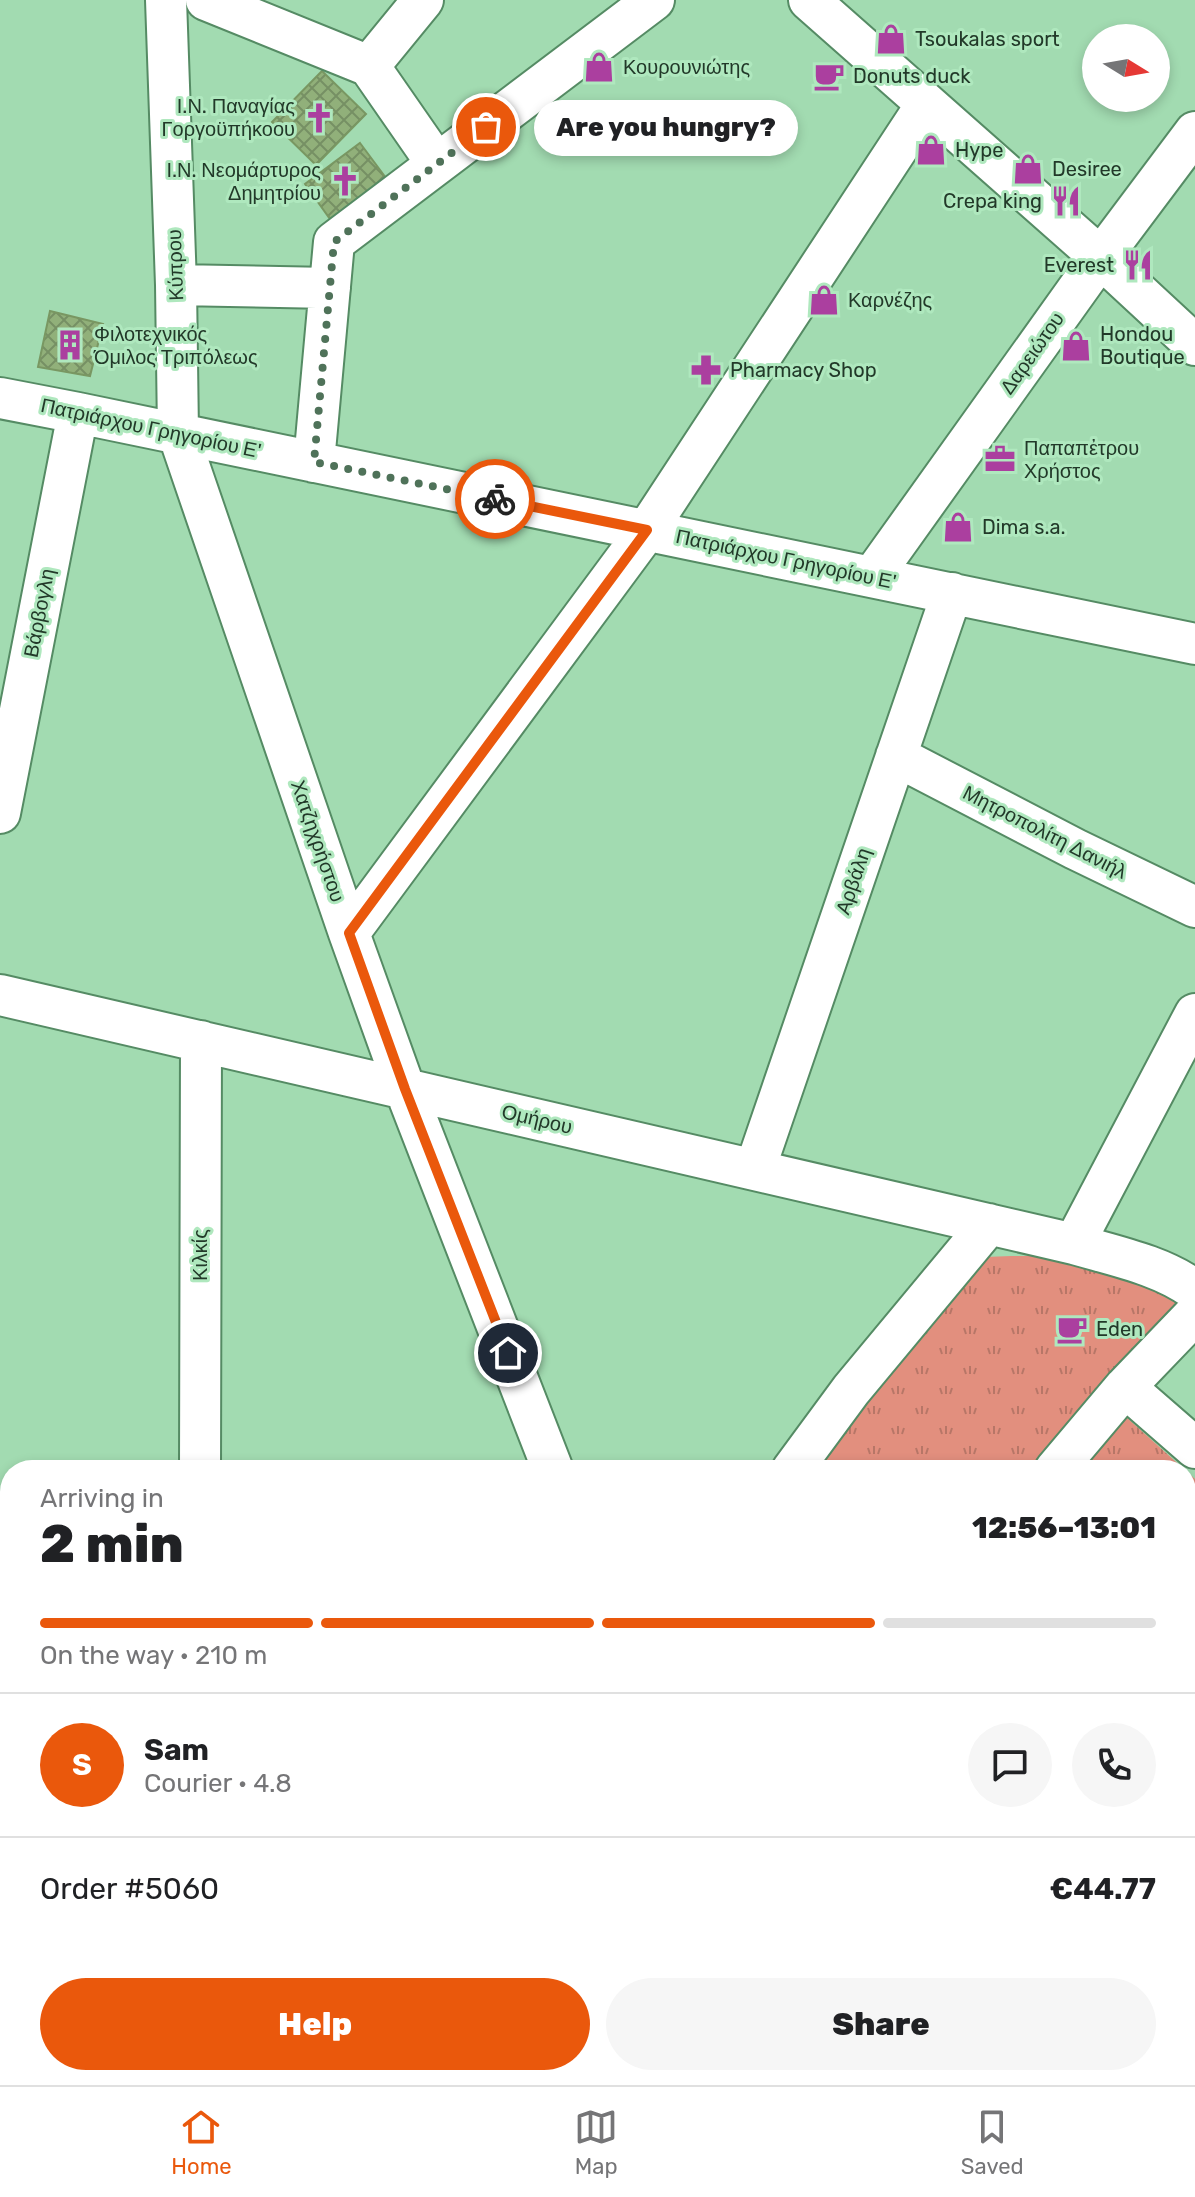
<!DOCTYPE html>
<html lang="en">
<head>
<meta charset="utf-8">
<style>
	:root { --surface:#fff; --page:#f6f6f6; --text:#202124; --muted:#757577; --line:#e0e0e0; --accent:#ea580c }
	body { margin:0; font-family:Rubik,sans-serif; background:var(--page); color:var(--text); height:100vh; display:flex; flex-direction:column; font-size:30px; white-space:nowrap }
	* { box-sizing:border-box; margin:0 }
	p { font-size:26px; color:var(--muted) }
	.icon { flex:none; width:44px; height:44px; fill:none; stroke:currentColor; stroke-width:2; stroke-linecap:round; stroke-linejoin:round }
	.map { position:relative; flex:1; overflow:hidden }
	.side { position:absolute; left:0px; top:1460px; width:1196px; height:626px; display:flex; flex-direction:column; background:var(--surface); border-radius:32px 32px 0 0; box-shadow:0 4px 12px #0003 }
	.side>* { flex:none }
	.needle { width:52px; rotate:101deg }
	.controls { position:absolute; left:1082px; top:24px; display:grid; gap:16px }
	.controls a { display:grid; place-items:center; width:88px; height:88px; border-radius:50%; background:var(--surface); box-shadow:0 4px 12px #0003; font-size:40px }
	.pin { position:absolute; display:grid; place-items:center; width:68px; height:68px; color:#fff; margin:-34px; border:4px solid #fff; border-radius:50%; box-shadow:0 2px 8px #0007 }
	.courier { position:absolute; display:grid; place-items:center; width:80px; height:80px; margin:-40px; border:6px solid #ea580c; border-radius:50%; background:#fff; color:#222; box-shadow:0 2px 10px #0007 }
	.bubble { position:absolute; height:56px; border-radius:28px; background:var(--surface); box-shadow:0 4px 12px #0003; font-size:26px; font-weight:800; line-height:56px; text-align:center }
	.summary em { font-style:normal; font-weight:800 }
	.summary div { display:flex; flex-direction:column-reverse }
	.summary { display:flex; align-items:center; justify-content:space-between; height:136px; padding:0 40px }
	h1 { font-size:52px; font-weight:800; line-height:60px }
	.bar { display:grid; grid-template-columns:repeat(4,1fr); gap:12px 8px; align-content:center; height:96px; padding:0 40px }
	.bar i { height:10px; border-radius:6px; background:var(--line) }
	.bar .current { background:var(--accent) }
	.bar p { grid-column:span 4 }
	.line { display:flex; align-items:center; gap:20px; padding:0 40px; border-top:2px solid var(--line) }
	.line div { flex:1 }
	.round { display:grid; place-items:center; flex:none; width:84px; height:84px; border-radius:42px; background:var(--page) }
	.action { display:flex; gap:16px; margin-top:auto; padding:16px 40px }
	.action a { flex:1; height:92px; border-radius:48px; background:var(--accent); color:#fff; font-size:32px; font-weight:800; line-height:92px; text-align:center }
	.action a+a { background:var(--page); color:var(--text) }
	.tab-bar { display:flex; justify-content:space-around; align-items:center; height:112px; border-top:2px solid var(--line); background:var(--surface); font-size:22px; color:var(--muted) }
	.tab-bar a { display:grid; justify-items:center; gap:4px }
	.tab-bar .current { color:var(--accent) }
	.map>svg:first-child { display:block }
	.park { fill:url(#park-tufts) }
	.building { fill:url(#building-cross-hatch); stroke:#799762; stroke-width:2 }
	.lines { fill:none; stroke-linecap:round; stroke-linejoin:round }
	.minor-casing { stroke:#558b64; stroke-width:44 }
	.minor { stroke:#fff; stroke-width:40 }
	.done { stroke:#4f7259; stroke-width:8; stroke-dasharray:0 14.4 }
	.route { stroke:#ea580c; stroke-width:10 }
	.labels { text-anchor:middle; stroke-width:6; stroke-linejoin:round; paint-order:stroke }
	.poi-label { font-size:20px; fill:#223929; stroke:#afe8be; text-anchor:start }
	.street-label { font-size:20px; fill:#223929; stroke:#afe8be }
</style>
</head>
<body>
<div class="map">
<svg width="1195" height="2085" viewBox="0 0 1195 2085">
	<defs>
		<pattern id="park-tufts" width="24" height="20" patternUnits="userSpaceOnUse" patternTransform="scale(2)"><rect width="24" height="20" fill="#e28f7e"/><path d="M3 7l-1-3M5 7V3M7 7l1-3M15 17l-1-3M17 17v-4M19 17l1-3" fill="none" stroke="#b77667"/></pattern>
		<pattern id="building-cross-hatch" width="8" height="8" patternUnits="userSpaceOnUse" patternTransform="scale(2)"><rect width="8" height="8" fill="#91b07a"/><path d="M0 0l8 8M0 8l8-8" fill="none" stroke="#769064"/></pattern>
	</defs>
	<rect width="100%" height="100%" fill="#a2dbb1"/>
	<!-- park -->
	<path class="park" d="M1011 1256H1051L1136 1274 1178 1301 1035 1470H808L985 1257Z
		M1125 1416 1185 1470H1079Z
		M1186 1471 1195 1479V2001L1186 2000Z"/>
	<!-- building -->
	<path class="building" d="M322 71 366 114 316 165 272 122Z
		M360 143 386 178 330 219 305 184Z
		M50 311 103 324 90 376 38 367Z
		M1186 1581 1195 1588 1194 1632 1186 1625Z"/>
	<g class="lines">
		<!-- minor casing -->
		<g class="minor-casing">
			<path id="minor" d="M166 0 176 285 178 433 349 933 405 1089 553 1470
				M206 0 369 66 437 164
				M809 0 1100 257 1195 345
				M369 66 423 0
				M176 285 330 288
				M0 398 78 413 1195 644
				M314 462 334 242 654 0
				M872 577 1090 272 1195 132
				M896 756 1075 849 1195 907
				M0 813 78 413
				M349 933 647 530 926 105
				M0 995 1074 1244C1115 1256 1161 1265 1195 1290
				M755 1169 952 593
				M1074 1244 1195 1014
				M1125 1387 1195 1448
				M200 1470 201 1041
				M792 1470 851 1390 989 1224
				M1055 1470 1125 1387 1195 1314
				M0 1535 10 1537
				M0 1863 10 1865
				M1186 2032 1195 2033
				M712 2076 734 2085
				M205 2085 395 2076
				M545 2085 546 2076"/>
		</g>
		<!-- minor -->
		<use href="#minor" class="minor"/>
	</g>
	<g class="lines">
		<!-- done -->
		<path class="done" d="M486 127 334 242 314 462 495 499"/>
		<!-- route -->
		<path class="route" d="M495 499 647 530 349 933 405 1089 508 1353"/>
	</g>
	<!-- icons -->
	<defs>
		<g id="shop-bare" transform="scale(2.4)"><path d="M-5-2.5h2.3a2.7 3.5 0 0 1 5.4 0H5L5.5 6h-11ZM-1.5-2.5h3a1.5 2.3 0 0 0-3 0Z" fill="#ab3f9f" stroke="#afe8be" stroke-width="2.5" paint-order="stroke"/></g>
		<g id="cafe-bare" transform="scale(2.4)"><path d="M-5.5-4.5H6V0H3Q3 3.5 0 3.5H-2.5Q-5.5 3.5-5.5 0ZM3-3.2v2h1.7v-2ZM-6 4.5H4V6H-6Z" fill="#ab3f9f" stroke="#afe8be" stroke-width="2.5" paint-order="stroke"/></g>
		<g id="church-bare" transform="scale(2.4)"><path d="M-1.2-6h2.4v3.5h3.3v2.4h-3.3V6h-2.4V-.1h-3.3v-2.4h3.3Z" fill="#ab3f9f" stroke="#afe8be" stroke-width="2.5" paint-order="stroke"/></g>
		<g id="restaurant-bare" transform="scale(2.4)"><path d="M-5-6h1v4h1v-4h1v4h1v-4h1v5L-1.5 .5V6h-2V.5L-5-1ZM5-6V6H3V1.5H1.5Q1.5-4 5-6Z" fill="#ab3f9f" stroke="#afe8be" stroke-width="2.5" paint-order="stroke"/></g>
		<g id="building-bare" transform="scale(2.4)"><path d="M-4-6H4V6H1V3H-1V6H-4ZM-2.5-4.3h1.7v1.8h-1.7ZM.8-4.3h1.7v1.8H.8ZM-2.5-1h1.7V.8h-1.7ZM.8-1h1.7V.8H.8Z" fill="#ab3f9f" stroke="#afe8be" stroke-width="2.5" paint-order="stroke"/></g>
		<g id="pharmacy-bare" transform="scale(2.4)"><path d="M-2-6h4v4h4v4h-4v4h-4v-4h-4v-4h4Z" fill="#ab3f9f" stroke="#afe8be" stroke-width="2.5" paint-order="stroke"/></g>
		<g id="office-bare" transform="scale(2.4)"><path d="M-6-3h4V-5.5h4V-3h4V5H-6ZM-1-4.5V-3h2v-1.5ZM-6 0V1H6V0Z" fill="#ab3f9f" stroke="#afe8be" stroke-width="2.5" paint-order="stroke"/></g>
	</defs>
	<g fill-rule="evenodd">
		<use href="#shop-bare" x="891" y="39"/>
		<use href="#shop-bare" x="599" y="67"/>
		<use href="#cafe-bare" x="829" y="76"/>
		<use href="#church-bare" x="319" y="118"/>
		<use href="#shop-bare" x="931" y="150"/>
		<use href="#shop-bare" x="1028" y="169"/>
		<use href="#church-bare" x="345" y="181"/>
		<use href="#restaurant-bare" x="1066" y="201"/>
		<use href="#restaurant-bare" x="1138" y="265"/>
		<use href="#shop-bare" x="824" y="300"/>
		<use href="#building-bare" x="70" y="345"/>
		<use href="#shop-bare" x="1076" y="346"/>
		<use href="#pharmacy-bare" x="706" y="370"/>
		<use href="#office-bare" x="1000" y="459"/>
		<use href="#shop-bare" x="958" y="527"/>
		<use href="#cafe-bare" x="1072" y="1329"/>
	</g>
	<g class="labels">
		<!-- poi labels -->
		<g class="poi-label">
			<text x="915" y="46">Tsoukalas sport</text>
			<text x="623" y="74">Κουρουνιώτης</text>
			<text x="853" y="83">Donuts duck</text>
			<text x="295" y="113" text-anchor="end">Ι.Ν. Παναγίας<tspan x="295" dy="23">Γοργοϋπήκοου</tspan></text>
			<text x="955" y="157">Hype</text>
			<text x="1052" y="176">Desiree</text>
			<text x="321" y="177" text-anchor="end">Ι.Ν. Νεομάρτυρος<tspan x="321" dy="23">Δημητρίου</tspan></text>
			<text x="1042" y="208" text-anchor="end">Crepa king</text>
			<text x="1114" y="272" text-anchor="end">Everest</text>
			<text x="848" y="307">Καρνέζης</text>
			<text x="94" y="341">Φιλοτεχνικός<tspan x="94" dy="23">Όμιλος Τριπόλεως</tspan></text>
			<text x="1100" y="341">Hondou<tspan x="1100" dy="23">Boutique</tspan></text>
			<text x="730" y="377">Pharmacy Shop</text>
			<text x="1024" y="455">Παπαπἐτρου<tspan x="1024" dy="23">Χρήστος</tspan></text>
			<text x="982" y="534">Dima s.a.</text>
			<text x="1096" y="1336">Eden</text>
		</g>
		<!-- street labels -->
		<g class="street-label">
			<text transform="translate(175 265) rotate(-92)" y="7">Κύπρου</text>
			<text transform="translate(1032 353) rotate(-55)" y="7">Δαρειώτου</text>
			<text transform="translate(151 428) rotate(12)" y="7">Πατριάρχου Γρηγορίου Ε'</text>
			<text transform="translate(786 559) rotate(12)" y="7">Πατριάρχου Γρηγορίου Ε'</text>
			<text transform="translate(39 613) rotate(-79)" y="7">Βάρβογλη</text>
			<text transform="translate(1045 832) rotate(27)" y="7">Μητροπολίτη Δανιήλ</text>
			<text transform="translate(318 841) rotate(71)" y="7">Χατζηχρήστου</text>
			<text transform="translate(853 881) rotate(-71)" y="7">Αρβάλη</text>
			<text transform="translate(537 1119) rotate(13)" y="7">Ομήρου</text>
			<text transform="translate(200 1255) rotate(-90)" y="7">Κιλκίς</text>
		</g>
	</g>
</svg>
<div class="controls">
<a><svg class="needle" viewBox="-14 -14 28 28"><path d="M0-13l5 13h-10z" fill="#e53935"/><path d="M0 13l5-13h-10z" fill="#757577"/></svg></a>
</div>
<div class="pin" style="left:486px;top:127px;background:#ea580c"><svg class="icon" aria-label="bag" viewBox="0 0 24 24"><path d="M5 8h14l-1 12H6zM9 8a3 3 0 0 1 6 0"/></svg></div>
<div class="pin" style="left:508px;top:1353px;background:#1f2937"><svg class="icon" aria-label="home" viewBox="0 0 24 24"><path d="M3 11l9-7 9 7M6 9v11h12V9"/></svg></div>
<div class="courier" style="left:495px;top:499px"><svg class="icon" aria-label="bike" viewBox="0 0 24 24"><circle cx="6" cy="16" r="4"/><circle cx="18" cy="16" r="4"/><path d="M6 16l4-8h5l3 8M10 8l3 8H6M13 5h3"/></svg></div>
<div class="bubble" style="left:534px;top:100px;width:264px">Are you hungry?</div>
<section class="side">
<div class="summary"><div><h1>2 min</h1><p>Arriving in</p></div><em>12:56–13:01</em></div>
<div class="bar"><i class="current"></i><i class="current"></i><i class="current"></i><i></i><p>On the way · 210 m</p></div>
<div class="line" style="height:144px"><b class="round" style="background:var(--accent);color:#fff">S</b><div><b>Sam</b><p>Courier · 4.8</p></div><a class="round"><svg class="icon" aria-label="chat" viewBox="0 0 24 24"><path d="M4 5h16v11H9l-5 4z"/></svg></a><a class="round"><svg class="icon" aria-label="phone" viewBox="0 0 24 24"><path d="M5 4h4l2 5-3 2q2 4 5 5l2-3 5 2v4C11 20 4 13 5 4z"/></svg></a></div>
<div class="line" style="height:104px"><div>Order #5060</div><b>€44.77</b></div>
<div class="action"><a>Help</a><a>Share</a></div>
</section>
</div>
<nav class="tab-bar">
<a class="current"><svg class="icon" aria-label="home" viewBox="0 0 24 24"><path d="M3 11l9-7 9 7M6 9v11h12V9"/></svg>Home</a>
<a><svg class="icon" aria-label="map" viewBox="0 0 24 24"><path d="M3 6l6-2 6 2 6-2v14l-6 2-6-2-6 2zM9 4v14M15 6v14"/></svg>Map</a>
<a><svg class="icon" aria-label="saved" viewBox="0 0 24 24"><path d="M7 4h10v16l-5-4-5 4z"/></svg>Saved</a>
</nav>
</body>
</html>
